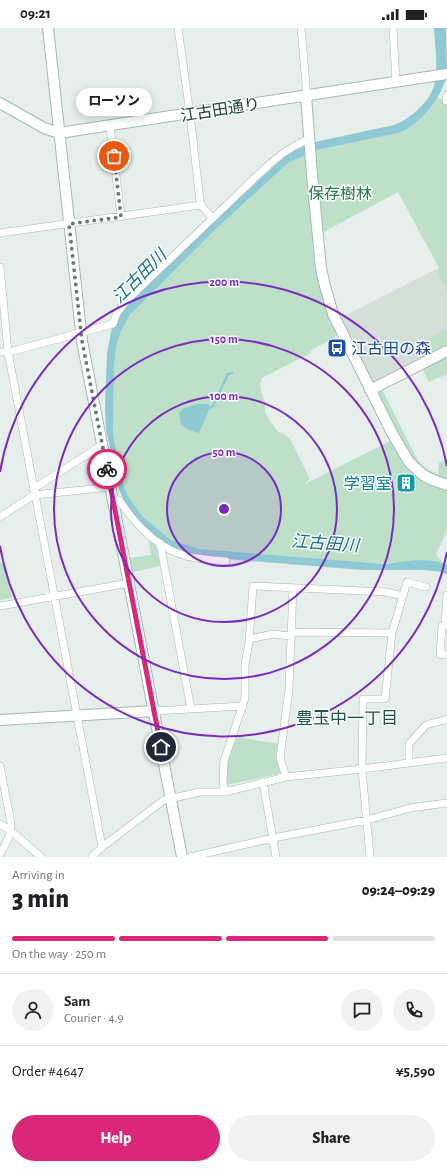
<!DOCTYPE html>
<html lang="en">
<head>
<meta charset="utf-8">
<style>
	:root { --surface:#fff; --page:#f2f2f2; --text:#202124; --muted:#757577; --line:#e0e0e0; --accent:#db2777 }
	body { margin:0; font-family:"Alegreya Sans","Noto Sans JP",sans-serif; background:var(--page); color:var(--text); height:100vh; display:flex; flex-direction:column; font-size:15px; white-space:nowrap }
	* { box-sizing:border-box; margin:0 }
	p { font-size:13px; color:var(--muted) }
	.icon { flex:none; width:22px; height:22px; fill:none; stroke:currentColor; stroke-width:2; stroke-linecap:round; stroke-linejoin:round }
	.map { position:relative; height:829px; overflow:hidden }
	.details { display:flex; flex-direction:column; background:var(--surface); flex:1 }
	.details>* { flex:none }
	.pin { position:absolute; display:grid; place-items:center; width:34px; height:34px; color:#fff; margin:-17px; border:2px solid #fff; border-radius:50%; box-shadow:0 1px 4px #0007 }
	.courier { position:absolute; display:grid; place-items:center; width:40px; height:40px; margin:-20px; border:3px solid #db2777; border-radius:50%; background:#fff; color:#222; box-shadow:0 1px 5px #0007 }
	.bubble { position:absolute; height:28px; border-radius:14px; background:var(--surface); box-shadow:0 2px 10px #0003; font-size:13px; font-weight:800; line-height:28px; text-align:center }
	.summary em { font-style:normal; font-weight:800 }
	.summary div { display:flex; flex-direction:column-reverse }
	.summary { display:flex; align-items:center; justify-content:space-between; height:68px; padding:0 12px }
	h1 { font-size:26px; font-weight:800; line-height:30px }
	.bar { display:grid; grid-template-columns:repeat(4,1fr); gap:6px 4px; align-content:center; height:48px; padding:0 12px }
	.bar i { height:5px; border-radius:3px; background:var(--line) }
	.bar .on { background:var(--accent) }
	.bar p { grid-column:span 4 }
	.line { display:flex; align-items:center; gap:10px; padding:0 12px; border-top:1px solid var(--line) }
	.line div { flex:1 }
	.round { display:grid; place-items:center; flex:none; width:42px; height:42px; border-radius:21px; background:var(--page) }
	.action { display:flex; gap:8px; margin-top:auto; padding:8px 12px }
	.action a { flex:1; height:46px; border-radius:24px; background:var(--accent); color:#fff; font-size:16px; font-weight:800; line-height:46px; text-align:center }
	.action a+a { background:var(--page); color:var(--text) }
	.status { display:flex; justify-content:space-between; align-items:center; height:28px; padding:0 20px; background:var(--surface); direction:ltr }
	.status svg { height:11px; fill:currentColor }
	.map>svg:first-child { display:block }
	.built { fill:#d4dfda }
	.green { fill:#bfe0c8 }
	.water { fill:#8ec9d4 }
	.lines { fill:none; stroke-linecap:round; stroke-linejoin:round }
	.stream { stroke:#8ec9d4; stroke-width:2.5 }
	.street-casing { stroke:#a8b8b2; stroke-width:8 }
	.secondary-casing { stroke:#a4bbb3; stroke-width:12 }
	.street { stroke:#fff; stroke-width:7 }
	.secondary { stroke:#fff; stroke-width:10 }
	.done { stroke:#687f78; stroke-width:4; stroke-dasharray:0 7.2 }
	.route { stroke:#db2777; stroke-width:5 }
	.ring { fill:none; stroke:#7b2cbf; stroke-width:2 }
	.labels { text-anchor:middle; stroke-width:3; stroke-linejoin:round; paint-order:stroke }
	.street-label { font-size:16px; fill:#24423a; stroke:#f7fbf9 }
	.park-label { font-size:16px; fill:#2d7a4b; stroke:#f7fbf9 }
	.transit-label { font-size:16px; fill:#164399; stroke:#f7fbf9; text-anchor:start }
	.culture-label { font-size:16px; fill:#0d838f; stroke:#f7fbf9; text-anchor:end }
	.water-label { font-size:17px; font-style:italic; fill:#1c6f80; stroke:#f7fbf9 }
	.neighbourhood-label { font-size:17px; fill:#1f5548; stroke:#f7fbf9 }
	.centre { fill:#7b2cbf; stroke:#f7fbf9; stroke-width:2 }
	.ring-label { font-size:12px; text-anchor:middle; font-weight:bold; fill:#7b2cbf; stroke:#f7fbf9; stroke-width:3; stroke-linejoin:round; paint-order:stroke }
</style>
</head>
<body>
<div class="status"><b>09:21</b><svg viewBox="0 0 49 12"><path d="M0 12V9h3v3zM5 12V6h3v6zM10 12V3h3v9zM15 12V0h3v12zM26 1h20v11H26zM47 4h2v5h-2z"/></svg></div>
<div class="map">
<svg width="447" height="829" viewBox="0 0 447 829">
	<rect width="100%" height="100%" fill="#e6efeb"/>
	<!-- built -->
	<path class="built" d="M439 240 447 256V323L370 362 336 292Z"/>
	<!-- green -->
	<path class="green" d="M437 70 447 73V263L437 242 439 240 398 164 318 207 320 226 342 305 310 323 311 325 262 350 260 359 265 376V385L278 404 283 405 290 411 310 451 305 455V456L394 411 370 362 380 357 418 433 427 441 438 446 439 435 447 431V503L436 526 444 536 441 534 371 535 232 524 199 521 182 516 171 512 143 489 129 470 124 459 113 406 114 341 116 320 123 297 134 283 216 201 288 135 316 122 395 105C413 100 428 87 437 70Z
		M447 301V346L429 354 420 336 427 333C426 330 423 327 423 324 419 312 440 306 447 301Z
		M149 512 156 517 160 538 133 544 130 530 151 527Z
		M0 534V535L6 534 12 570 0 572Z
		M237 709 279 716 276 728 280 744 279 746 227 757C224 740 231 725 237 709Z"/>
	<!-- water -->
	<path class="water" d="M434 0H446L447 46C441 71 422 96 398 105L316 122 288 135 216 201 130 287 121 303 116 320 114 341 113 406 124 459 129 470 143 489 171 512 199 521 386 536C404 533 431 529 447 537V547L442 544 424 542H363L214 530 180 524 168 518 150 504 139 494 124 473 119 461 106 401 105 377 107 325 112 300 116 292 131 271 288 125 315 114 394 97C411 91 433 71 435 53 438 36 435 17 434 0Z
		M198 376H209L210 380 199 405 189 402 181 397 179 385 184 380Z"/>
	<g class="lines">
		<!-- stream -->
		<path class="stream" d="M210 380 213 378 228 346 232 345"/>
		<!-- street casing -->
		<g class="street-casing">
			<path id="street" d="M178 0 190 86 200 173 201 177 212 190
				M301 0 307 68
				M393 0 396 54
				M447 67 446 73H447
				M110 98 121 189
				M0 205 201 177
				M0 239 8 324 102 819
				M0 324 13 323 113 296 117 285 127 272C163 238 199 203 235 169 258 147 279 123 309 111
				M33 461 102 417
				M113 473 119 472C135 496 157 520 186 528 199 531 212 532 226 533
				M0 489 34 467 111 459
				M160 515 191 681
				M447 567 445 598H442L440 626 447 627
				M0 578 129 555
				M291 604 392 605
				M249 611 273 606 291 608
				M154 683 243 678
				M409 735V716L426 697 447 691
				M0 738 11 795C11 807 6 815 0 826
				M286 749 280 730 289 661 293 560
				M263 754 276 829
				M225 764 223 755 224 733 245 670V637L249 614 253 558 386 564 403 568
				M0 796 11 803 41 829
				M92 829 102 819 164 772 200 764H225L286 749 362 741 447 730
				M190 829 273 810 367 792 410 780 447 775
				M370 829 362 741 363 671H385L392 605 407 554 426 559"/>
		</g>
		<!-- secondary casing -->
		<g class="secondary-casing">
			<path id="secondary" d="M48 0 82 313 182 829
				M306 68 312 147 321 240 325 258 333 286 392 405 409 434 423 447 433 452 447 457
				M0 75 44 100 59 105 447 46
				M370 362 447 323
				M0 692 154 683"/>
		</g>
		<!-- street -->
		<use href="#street" class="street"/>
		<!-- secondary -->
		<use href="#secondary" class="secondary"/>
	</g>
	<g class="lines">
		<!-- done -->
		<path class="done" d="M107 441 82 313 69 196 121 189 114 128"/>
		<!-- route -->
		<path class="route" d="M107 441 161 719"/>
	</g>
	<!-- distance rings -->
	<circle cx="224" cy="481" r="57" fill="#7b2cbf" fill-opacity=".12"/>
	<g class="ring">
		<circle cx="224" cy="481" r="57"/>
		<circle cx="224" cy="481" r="113"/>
		<circle cx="224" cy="481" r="170"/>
		<path d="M447 524A227 227 0 0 1 0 518M0 444A227 227 0 0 1 447 438"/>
	</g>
	<!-- icons -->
	<defs>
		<g id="bus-square" transform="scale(1)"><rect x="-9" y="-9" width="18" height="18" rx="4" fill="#1a4fb4" stroke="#f7fbf9"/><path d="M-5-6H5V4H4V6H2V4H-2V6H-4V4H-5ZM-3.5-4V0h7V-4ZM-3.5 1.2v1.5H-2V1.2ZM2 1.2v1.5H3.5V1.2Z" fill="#fff"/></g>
		<g id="building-square" transform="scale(1)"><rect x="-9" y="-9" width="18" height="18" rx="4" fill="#0f9aa8" stroke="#f7fbf9"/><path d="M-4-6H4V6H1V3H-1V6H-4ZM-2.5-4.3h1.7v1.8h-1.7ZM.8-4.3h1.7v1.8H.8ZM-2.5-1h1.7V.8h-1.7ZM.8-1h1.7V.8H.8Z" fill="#fff"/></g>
	</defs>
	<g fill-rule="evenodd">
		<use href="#bus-square" x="337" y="320"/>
		<use href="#building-square" x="406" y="455"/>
	</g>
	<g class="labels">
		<!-- street labels -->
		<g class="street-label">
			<text transform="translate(220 81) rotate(-9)" y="6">江古田通り</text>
		</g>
		<!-- park labels -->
		<g class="park-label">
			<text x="340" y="171">保存樹林</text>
		</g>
		<!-- transit labels -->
		<g class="transit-label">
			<text x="351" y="326">江古田の森</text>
		</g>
		<!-- culture labels -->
		<g class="culture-label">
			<text x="392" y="461">学習室</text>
		</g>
		<!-- water labels -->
		<g class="water-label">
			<text transform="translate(139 248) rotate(-45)" y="6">江古田川</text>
			<text transform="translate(325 515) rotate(4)" y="6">江古田川</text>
		</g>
		<!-- neighbourhood labels -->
		<g class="neighbourhood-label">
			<text x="347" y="696">豊玉中一丁目</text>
		</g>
	</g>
	<circle cx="224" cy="481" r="6" class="centre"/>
	<g class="ring-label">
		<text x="224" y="258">200 m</text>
		<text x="224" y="315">150 m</text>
		<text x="224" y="372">100 m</text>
		<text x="224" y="428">50 m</text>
	</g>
</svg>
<div class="pin" style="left:114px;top:128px;background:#ea580c"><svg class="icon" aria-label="bag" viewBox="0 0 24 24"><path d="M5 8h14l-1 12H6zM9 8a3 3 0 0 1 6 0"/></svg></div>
<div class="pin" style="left:161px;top:719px;background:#1f2937"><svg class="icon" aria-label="home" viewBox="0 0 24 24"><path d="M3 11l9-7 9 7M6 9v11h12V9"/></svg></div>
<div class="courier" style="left:107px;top:441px"><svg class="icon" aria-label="bike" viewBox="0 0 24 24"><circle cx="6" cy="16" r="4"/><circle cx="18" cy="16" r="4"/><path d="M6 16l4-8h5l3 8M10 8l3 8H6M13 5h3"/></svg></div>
<div class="bubble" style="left:76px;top:60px;width:76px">ローソン</div>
</div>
<section class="details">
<div class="summary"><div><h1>3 min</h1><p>Arriving in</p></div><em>09:24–09:29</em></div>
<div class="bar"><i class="on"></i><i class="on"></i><i class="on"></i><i></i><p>On the way · 250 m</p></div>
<div class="line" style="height:72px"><a class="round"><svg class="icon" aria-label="person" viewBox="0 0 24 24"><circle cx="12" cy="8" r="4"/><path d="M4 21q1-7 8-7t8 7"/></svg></a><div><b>Sam</b><p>Courier · 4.9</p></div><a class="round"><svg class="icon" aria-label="chat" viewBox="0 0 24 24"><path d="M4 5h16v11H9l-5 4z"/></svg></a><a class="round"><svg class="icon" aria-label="phone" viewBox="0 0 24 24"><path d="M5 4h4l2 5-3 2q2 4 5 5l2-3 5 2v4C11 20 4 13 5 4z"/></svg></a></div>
<div class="line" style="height:52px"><div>Order #4647</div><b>¥5,590</b></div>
<div class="action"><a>Help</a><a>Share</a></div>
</section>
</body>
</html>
